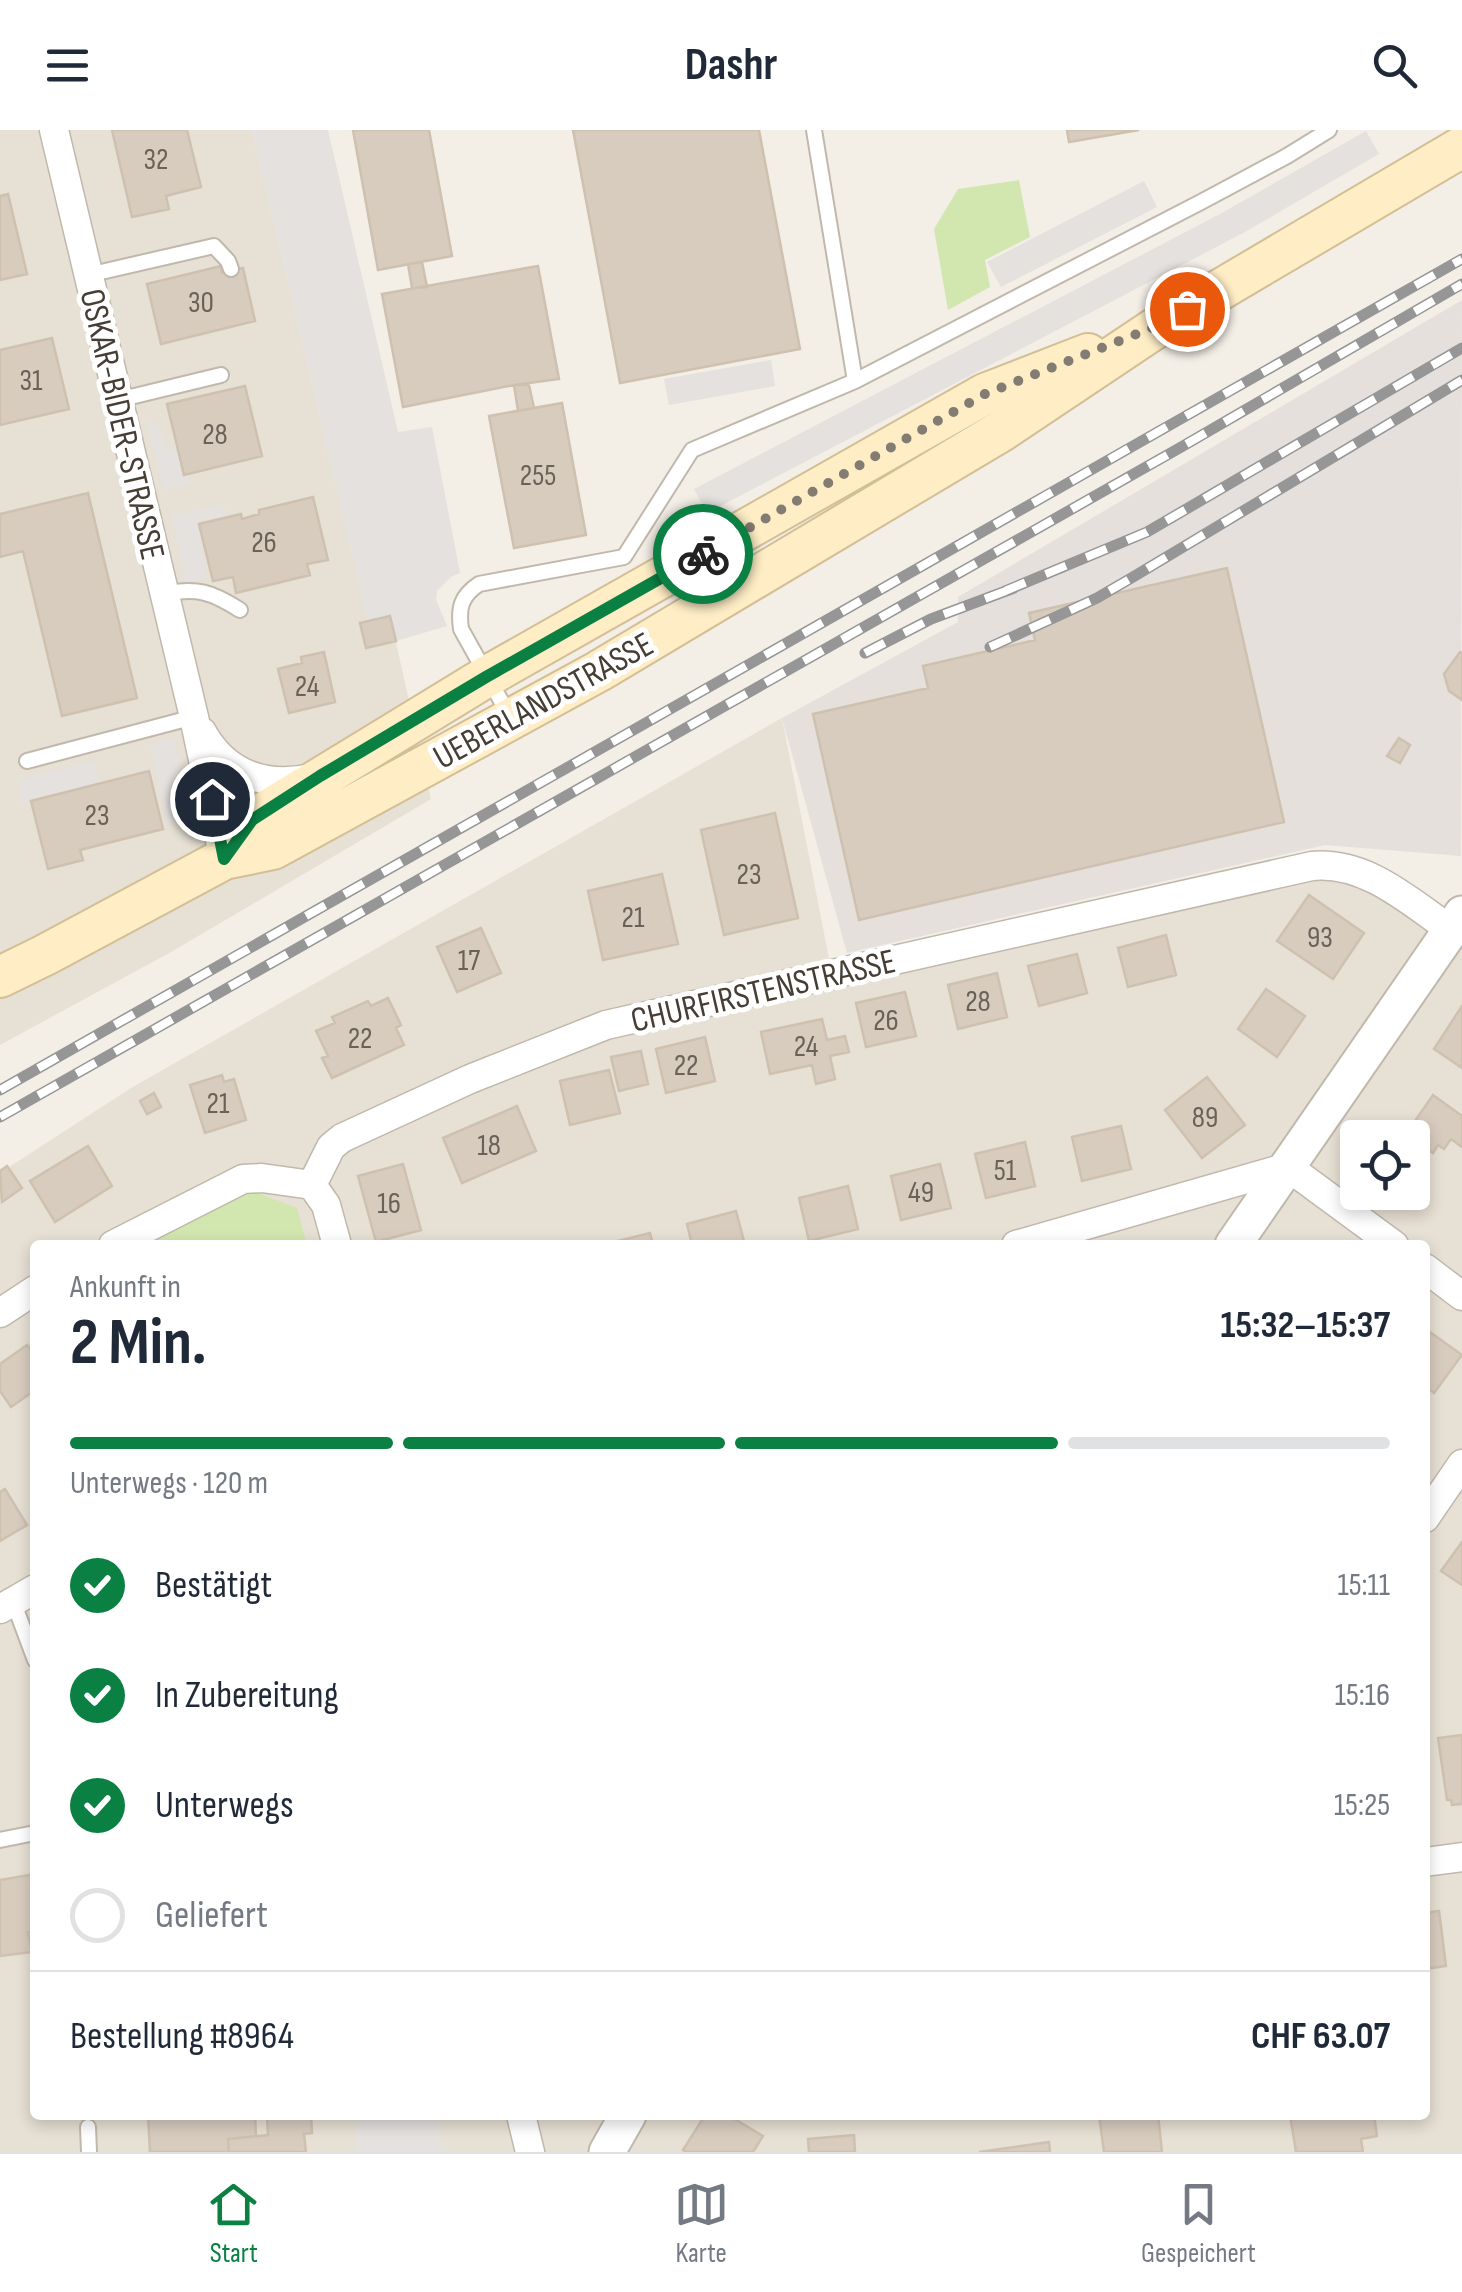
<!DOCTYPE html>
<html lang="de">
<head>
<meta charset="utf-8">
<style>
	:root { --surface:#fff; --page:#f6f6f7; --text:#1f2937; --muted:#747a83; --line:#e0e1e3; --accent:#0b8043 }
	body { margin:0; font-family:"Sofia Sans Condensed",sans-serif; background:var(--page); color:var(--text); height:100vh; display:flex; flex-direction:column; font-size:38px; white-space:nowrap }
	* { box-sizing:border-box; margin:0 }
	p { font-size:32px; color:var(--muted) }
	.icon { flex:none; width:55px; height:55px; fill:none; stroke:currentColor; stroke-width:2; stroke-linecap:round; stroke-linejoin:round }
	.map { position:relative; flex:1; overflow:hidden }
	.sheet { position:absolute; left:30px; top:1110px; width:1400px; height:880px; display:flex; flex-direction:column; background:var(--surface); border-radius:10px; box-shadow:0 5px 15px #0003 }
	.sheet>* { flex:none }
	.buttons { position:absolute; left:1340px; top:990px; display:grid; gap:20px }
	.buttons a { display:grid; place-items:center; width:90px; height:90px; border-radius:10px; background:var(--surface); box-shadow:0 5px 15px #0003; font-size:50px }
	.pin { position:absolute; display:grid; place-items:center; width:85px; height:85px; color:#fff; margin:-42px; border:5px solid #fff; border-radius:50%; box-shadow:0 2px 10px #0007 }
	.courier { position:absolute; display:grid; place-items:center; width:100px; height:100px; margin:-50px; border:8px solid #0b8043; border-radius:50%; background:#fff; color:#222; box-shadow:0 2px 12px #0007 }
	.headline em { font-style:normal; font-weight:700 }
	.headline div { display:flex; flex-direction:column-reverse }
	.headline { display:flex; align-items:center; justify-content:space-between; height:170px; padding:0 40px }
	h1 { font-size:65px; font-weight:700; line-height:75px }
	.bar { display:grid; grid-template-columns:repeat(4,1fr); gap:15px 10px; align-content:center; height:120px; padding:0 40px }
	.bar i { height:12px; border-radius:8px; background:var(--line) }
	.bar .current { background:var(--accent) }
	.bar p { grid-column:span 4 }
	.line { display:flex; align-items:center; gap:25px; padding:0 40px; border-top:2px solid var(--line) }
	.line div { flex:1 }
	ol { padding:0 40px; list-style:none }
	li { display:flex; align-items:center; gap:30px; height:110px }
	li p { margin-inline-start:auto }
	li .icon { padding:10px; border-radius:50%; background:var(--accent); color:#fff; stroke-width:4 }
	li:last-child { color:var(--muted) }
	li i { width:55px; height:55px; border:5px solid var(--line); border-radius:50% }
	header { display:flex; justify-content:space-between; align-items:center; height:130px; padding:0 40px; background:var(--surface); font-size:45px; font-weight:700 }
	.dock { display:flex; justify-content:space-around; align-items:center; height:140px; border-top:2px solid var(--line); background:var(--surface); font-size:28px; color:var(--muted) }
	.dock a { display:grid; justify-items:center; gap:5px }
	.dock .current { color:var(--accent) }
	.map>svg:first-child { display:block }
	.residential { fill:#e7e0d4; fill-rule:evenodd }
	.industrial { fill:#e5e0db }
	.green { fill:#d2e7af }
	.parking { fill:#e4e1de }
	.building { fill:#d8ccbf; stroke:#cfc1af; stroke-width:2.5 }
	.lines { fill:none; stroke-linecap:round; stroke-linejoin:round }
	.service-casing { stroke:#c1b8ac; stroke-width:18 }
	.minor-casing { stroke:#c1b8ac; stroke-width:31 }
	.tertiary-casing { stroke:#c1b8ac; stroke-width:39 }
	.secondary-casing { stroke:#d3bf96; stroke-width:44 }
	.service { stroke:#fff; stroke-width:14 }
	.minor { stroke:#fff; stroke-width:28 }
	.tertiary { stroke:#fff; stroke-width:35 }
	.secondary { stroke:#feedc5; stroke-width:40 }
	.rail-casing { stroke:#969696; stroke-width:11 }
	.rail { stroke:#fff; stroke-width:8; stroke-dasharray:22; stroke-linecap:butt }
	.done { stroke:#837c73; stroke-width:10; stroke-dasharray:0 18 }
	.route { stroke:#0b8043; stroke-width:12 }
	.labels { text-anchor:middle; stroke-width:10; stroke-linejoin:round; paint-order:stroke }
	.number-label { font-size:30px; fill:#6a6258 }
	.street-label { font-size:35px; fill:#463e35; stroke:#fff }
</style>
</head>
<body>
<header><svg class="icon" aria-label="menu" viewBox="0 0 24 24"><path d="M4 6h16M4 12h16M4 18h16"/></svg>Dashr<svg class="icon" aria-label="search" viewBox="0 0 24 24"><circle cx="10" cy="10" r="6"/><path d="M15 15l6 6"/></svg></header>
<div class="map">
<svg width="1462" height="2022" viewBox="0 0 1462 2022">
	<rect width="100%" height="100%" fill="#f3eee6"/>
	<!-- residential -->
	<path class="residential" d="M0 0H252L368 490 390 486 431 669 171 822 0 915Z
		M782 588 832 844 1333 734 1451 799 1462 784V2022H0V1043L131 958ZM1358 1008H1412V1062H1358ZM35 1115H1425V1985H35Z"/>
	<!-- industrial -->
	<path class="industrial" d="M1462 170 1461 726 1325 715 847 823 782 588 958 492V467Z"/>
	<!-- green -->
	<path class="green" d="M1019 50 1030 107 985 130 990 157 948 180 934 99 958 59Z
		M250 1060 297 1078 307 1115H147L145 1112Z"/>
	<!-- parking -->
	<path class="parking" d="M252 0H328L398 302 432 297 460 443 451 447 437 461 436 470 447 496 396 511 368 491Z
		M1366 1 1379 24 1243 103 707 383 694 359 1220 84Z
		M1144 51 1157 77 1001 157 987 132Z
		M771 230 775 256 669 275 664 249Z
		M146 288 160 297 167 320 181 317 191 354 163 361Z
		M225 374 227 385 197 392 208 448 185 453 172 385Z
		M174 609 185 662V675L183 692 167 695 150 614Z
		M94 631 99 656 19 675 22 649Z
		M354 1985H439L442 2022H357Z"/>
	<!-- building -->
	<path class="building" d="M112 0H187L201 57 166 66 169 79 132 87Z
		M353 0H429L452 126 378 140Z
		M573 0H759L800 219 620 253Z
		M1067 0H1139L1069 12Z
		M8 64 27 144 0 150V66Z
		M422 132 427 157 412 158 408 134Z
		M221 136 222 143 243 138 255 191 161 214 147 154Z
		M538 136 559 249 514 255 403 277 382 164Z
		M52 208 69 279 0 295V220Z
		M514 255H529L534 278 518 281Z
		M245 256 262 326 184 345 167 274Z
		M562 273 586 405 514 418 489 286Z
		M88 363 137 568 62 586 23 421 0 427V384Z
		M313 367 328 430 307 434 310 445 236 463 233 447 213 451 199 394 241 384 242 389 259 384V380Z
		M1227 438 1284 692 859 790 813 584 928 558 923 536 1035 510 1029 483Z
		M390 486 396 511 366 518 360 493Z
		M324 522 335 572 289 583 278 539 302 533 301 527Z
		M1460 522 1462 523V570L1449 561 1444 544Z
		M1399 608 1410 615 1400 633 1387 626Z
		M149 641 163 699 80 720 83 730 48 739 31 671Z
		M775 683 798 788 724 805 701 700Z
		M662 744 678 814 603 830 588 761Z
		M1309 765 1364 803 1333 849 1277 811Z
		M481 798 501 843 457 862 437 817Z
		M1166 805 1176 845 1128 857 1118 818Z
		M1077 824 1087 863 1039 876 1028 836Z
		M997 843 1007 887 958 899 948 855Z
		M1266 859 1305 886 1277 927 1238 899Z
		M905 862 916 906 866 917 856 873Z
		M388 868 401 895 396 898 404 915 332 948 322 928 328 926 316 901 335 893 332 887 368 871 371 876Z
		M1462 876V938L1434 919Z
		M822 889 827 910 845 906 849 922 830 926 835 949 816 954 812 935 770 944 761 902Z
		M705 907 715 951 666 963 656 919Z
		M641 921 648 954 619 961 611 927Z
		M609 940 620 983 570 995 560 951Z
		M222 945 224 952 234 949 246 990 205 1003 190 955Z
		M1207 947 1245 995 1202 1028 1165 980Z
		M154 963 161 977 147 984 140 971Z
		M1433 965 1462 986V1017L1451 1009 1444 1019 1438 1015 1433 1023 1428 1020 1412 1043V1008H1384L1393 995 1406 1004Z
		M517 976 536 1021 462 1053 443 1008Z
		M1121 996 1131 1039 1082 1051 1072 1007Z
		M1025 1012 1035 1056 986 1068 975 1024Z
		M88 1016 112 1056 55 1092 30 1051Z
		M403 1034 421 1100 376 1112 358 1046Z
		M940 1034 951 1078 901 1090 891 1046Z
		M7 1036 22 1058 2 1072 0 1041Z
		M848 1056 858 1099 809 1111 799 1068Z
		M736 1081 745 1115H692L687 1094Z
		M650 1103 653 1115H602Z
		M1427 1200 1462 1225 1434 1263 1425 1256Z
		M27 1215 35 1227V1260L11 1277 0 1261V1234Z
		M5 1359 27 1395 0 1411V1362Z
		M1462 1412V1455L1441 1441Z
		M1462 1605V1674L1452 1675 1451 1670H1447L1438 1608Z
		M35 1744V1801L28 1802 32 1822 0 1826V1750Z
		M1439 1781 1446 1836 1425 1839V1783Z
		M148 1985H255L256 2006 228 2009 229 2022H150Z
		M267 1985H311L312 2003 304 2004 306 2022H229L228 2009 268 2005Z
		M705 1985H728L763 2006 753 2022H686L683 2020Z
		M1099 1985H1158L1162 2022H1104Z
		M1290 1985H1374L1377 2006 1361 2009 1363 2022H1296Z
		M854 2005 855 2022H809L808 2009Z
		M1049 2012 1050 2022H979Z"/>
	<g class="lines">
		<!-- service casing -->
		<g class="service-casing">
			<path id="service" d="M814 0 855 251
				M88 145 214 116 228 131 231 139
				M118 270 221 245
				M164 464C197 457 212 462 240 480
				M509 585 461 499C458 478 461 466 479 454L624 427 692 320 855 251 1201 72 1287 26 1329 0
				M27 631 194 587
				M13 1471 35 1530
				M0 1710 35 1703
				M88 1997 89 2022"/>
		</g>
		<!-- minor casing -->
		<g class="minor-casing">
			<path id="minor" d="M54 0 194 587 224 729
				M202 602C226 645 266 658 313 648
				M312 1055 331 1017 342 1008 470 949 606 895 1312 736C1366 731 1409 771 1451 800
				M312 1055 326 1075 337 1115
				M113 1115 243 1049 262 1048 312 1055
				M1016 1115 1288 1037 1394 1115
				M1425 1138 1462 1166
				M0 1183 35 1160
				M1425 1388 1462 1334
				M0 1479 35 1459
				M1425 1732 1462 1727
				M521 1985 530 2022"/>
		</g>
		<!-- tertiary casing -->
		<g class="tertiary-casing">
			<path id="tertiary" d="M1233 1115 1462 784
				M607 2022 628 1985"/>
		</g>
		<!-- secondary casing -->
		<g class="secondary-casing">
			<path id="secondary" d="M224 729 252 690 486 547 985 264 1088 224
				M0 847 45 825 224 729 273 719 599 541 1003 300 1157 197 1462 17"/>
		</g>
		<!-- service -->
		<use href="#service" class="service"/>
		<!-- minor -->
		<use href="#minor" class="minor"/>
		<!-- tertiary -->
		<use href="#tertiary" class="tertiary"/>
		<!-- secondary -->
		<use href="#secondary" class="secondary"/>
		<!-- rail casing -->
		<g class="rail-casing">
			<path id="rail" d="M1005 461 1147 402 1462 218
				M990 517 1097 468 1133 447 1462 250
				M865 523 931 489 1014 458
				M0 960 1462 129
				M0 987 1183 316 1462 154"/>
		</g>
		<!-- rail -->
		<use href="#rail" class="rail"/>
	</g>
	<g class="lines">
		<!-- done -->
		<path class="done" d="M703 424 985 264 1157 196 1187 179"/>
		<!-- route -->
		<path class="route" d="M212 669 224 729 252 690 320 646 486 547 703 424"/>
	</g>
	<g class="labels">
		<!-- number labels -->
		<g class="number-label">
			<text x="156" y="39">32</text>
			<text x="201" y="182">30</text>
			<text x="31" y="260">31</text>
			<text x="215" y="314">28</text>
			<text x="538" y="355">255</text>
			<text x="264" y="422">26</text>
			<text x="307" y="566">24</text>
			<text x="97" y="695">23</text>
			<text x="749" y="754">23</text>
			<text x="633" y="797">21</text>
			<text x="1320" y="817">93</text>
			<text x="469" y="840">17</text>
			<text x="978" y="881">28</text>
			<text x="886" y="900">26</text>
			<text x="360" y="918">22</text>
			<text x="806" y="926">24</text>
			<text x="686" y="945">22</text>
			<text x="218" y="983">21</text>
			<text x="1205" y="997">89</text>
			<text x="489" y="1025">18</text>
			<text x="1005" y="1050">51</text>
			<text x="921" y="1072">49</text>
			<text x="389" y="1083">16</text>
		</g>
		<!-- street labels -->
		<g class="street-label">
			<text transform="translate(123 294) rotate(77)" y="12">OSKAR-BIDER-STRASSE</text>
			<text transform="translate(543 570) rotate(-29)" y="12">UEBERLANDSTRASSE</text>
			<text transform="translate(763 860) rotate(-13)" y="12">CHURFIRSTENSTRASSE</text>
		</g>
	</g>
</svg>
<div class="buttons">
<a><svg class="icon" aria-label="locate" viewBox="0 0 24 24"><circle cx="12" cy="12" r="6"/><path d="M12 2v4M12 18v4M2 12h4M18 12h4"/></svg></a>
</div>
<div class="pin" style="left:1187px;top:179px;background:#ea580c"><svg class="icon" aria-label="bag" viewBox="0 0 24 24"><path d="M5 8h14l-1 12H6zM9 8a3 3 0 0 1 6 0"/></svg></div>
<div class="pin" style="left:212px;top:669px;background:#1f2937"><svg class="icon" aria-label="home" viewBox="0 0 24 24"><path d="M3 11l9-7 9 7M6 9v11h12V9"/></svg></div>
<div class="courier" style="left:703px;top:424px"><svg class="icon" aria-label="bike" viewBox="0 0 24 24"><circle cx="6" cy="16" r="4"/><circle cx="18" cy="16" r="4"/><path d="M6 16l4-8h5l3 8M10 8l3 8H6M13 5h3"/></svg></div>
<section class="sheet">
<div class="headline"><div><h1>2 Min.</h1><p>Ankunft in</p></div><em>15:32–15:37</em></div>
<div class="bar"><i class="current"></i><i class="current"></i><i class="current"></i><i></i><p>Unterwegs · 120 m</p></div>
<ol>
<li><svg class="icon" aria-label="check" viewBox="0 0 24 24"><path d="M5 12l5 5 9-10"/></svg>Bestätigt<p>15:11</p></li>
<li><svg class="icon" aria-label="check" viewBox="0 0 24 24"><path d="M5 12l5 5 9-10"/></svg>In Zubereitung<p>15:16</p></li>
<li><svg class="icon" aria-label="check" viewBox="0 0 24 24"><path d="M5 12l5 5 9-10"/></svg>Unterwegs<p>15:25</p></li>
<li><i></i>Geliefert</li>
</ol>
<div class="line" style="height:130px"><div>Bestellung #8964</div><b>CHF 63.07</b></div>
</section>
</div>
<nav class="dock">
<a class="current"><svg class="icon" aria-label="home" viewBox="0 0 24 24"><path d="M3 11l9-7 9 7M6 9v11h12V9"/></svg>Start</a>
<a><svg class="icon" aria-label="map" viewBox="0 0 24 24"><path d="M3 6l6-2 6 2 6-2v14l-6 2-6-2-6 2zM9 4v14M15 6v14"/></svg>Karte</a>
<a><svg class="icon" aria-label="saved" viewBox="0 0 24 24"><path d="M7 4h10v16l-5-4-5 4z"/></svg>Gespeichert</a>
</nav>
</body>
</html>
